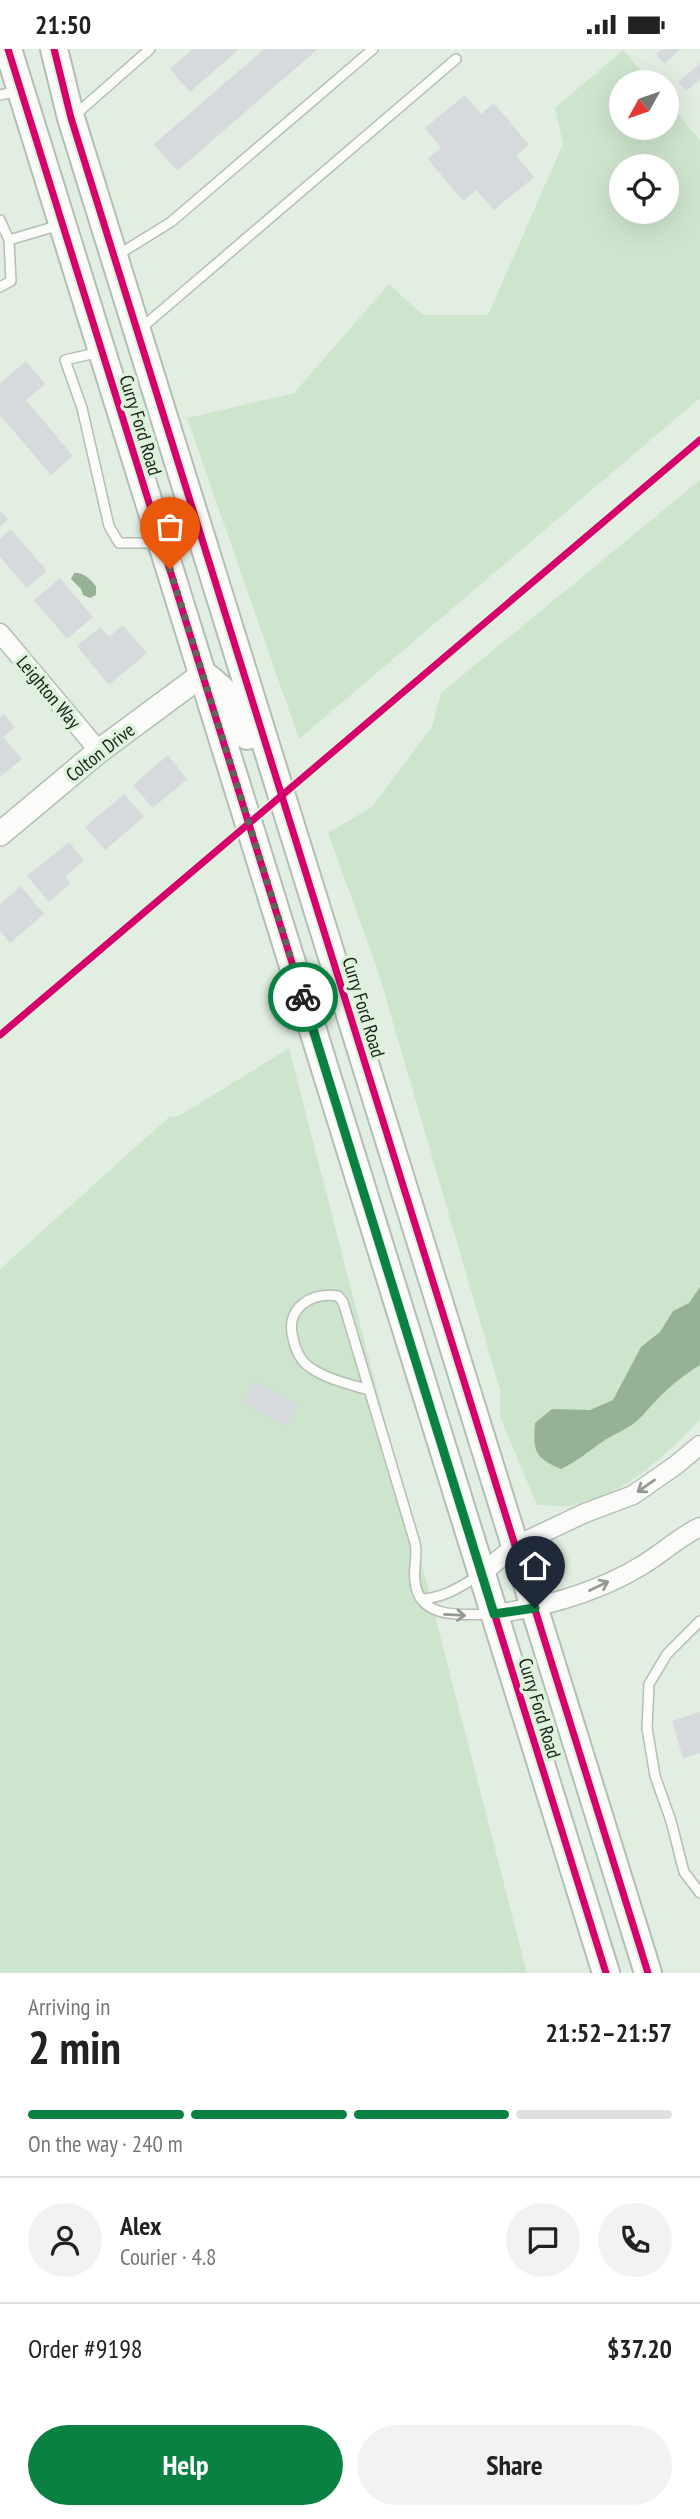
<!DOCTYPE html>
<html lang="en">
<head>
<meta charset="utf-8">
<style>
	:root { --surface:#fff; --page:#f2f2f2; --text:#222; --muted:#767676; --line:#e0e0e0; --accent:#0b8043 }
	body { margin:0; font-family:"PT Sans Narrow",sans-serif; background:var(--page); color:var(--text); height:100vh; display:flex; flex-direction:column; font-size:26px; white-space:nowrap }
	* { box-sizing:border-box; margin:0 }
	p { font-size:23px; color:var(--muted) }
	.icon { flex:none; width:38px; height:38px; fill:none; stroke:currentColor; stroke-width:2; stroke-linecap:round; stroke-linejoin:round }
	.map { position:relative; height:1924px; overflow:hidden }
	.sheet { display:flex; flex-direction:column; background:var(--surface); flex:1 }
	.sheet>* { flex:none }
	.needle { width:46px; rotate:230deg }
	.fabs { position:absolute; left:609px; top:21px; display:grid; gap:14px }
	.fabs a { display:grid; place-items:center; width:70px; height:70px; border-radius:50%; background:var(--surface); box-shadow:0 7px 28px #0002; font-size:35px }
	.pin { position:absolute; display:grid; place-items:center; width:60px; height:60px; color:#fff; margin:-72px -30px; border-radius:50% 50% 50% 0; rotate:-45deg; box-shadow:0 0 7px #0007 }
	.pin .icon { rotate:45deg }
	.courier { position:absolute; display:grid; place-items:center; width:70px; height:70px; margin:-35px; border:5px solid #0b8043; border-radius:50%; background:#fff; color:#222; box-shadow:0 2px 9px #0007 }
	.overview em { font-style:normal; font-weight:700 }
	.overview div { display:flex; flex-direction:column-reverse }
	.overview { display:flex; align-items:center; justify-content:space-between; height:119px; padding:0 28px }
	h1 { font-size:46px; font-weight:700; line-height:52px }
	.bar { display:grid; grid-template-columns:repeat(4,1fr); gap:10px 7px; align-content:center; height:84px; padding:0 28px }
	.bar i { height:9px; border-radius:5px; background:var(--line) }
	.bar .active { background:var(--accent) }
	.bar p { grid-column:span 4 }
	.line { display:flex; align-items:center; gap:18px; padding:0 28px; border-top:2px solid var(--line) }
	.line div { flex:1 }
	.round { display:grid; place-items:center; flex:none; width:74px; height:74px; border-radius:37px; background:var(--page) }
	.action { display:flex; gap:14px; margin-top:auto; padding:14px 28px }
	.action a { flex:1; height:80px; border-radius:42px; background:var(--accent); color:#fff; font-size:28px; font-weight:700; line-height:80px; text-align:center }
	.action a+a { background:var(--page); color:var(--text) }
	.status { display:flex; justify-content:space-between; align-items:center; height:49px; padding:0 35px; background:var(--surface); direction:ltr }
	.status svg { height:19px; fill:currentColor }
	.map>svg:first-child { display:block }
	.green { fill:#cee5cd; fill-rule:evenodd }
	.water { fill:#97b195 }
	.building { fill:#d6dadc }
	.lines { fill:none; stroke-linecap:round; stroke-linejoin:round }
	.service-casing { stroke:#b4beb4; stroke-width:12 }
	.minor-casing { stroke:#b4beb4; stroke-width:21 }
	.tertiary-casing { stroke:#b4beb4; stroke-width:26 }
	.secondary-casing { stroke:#b4beb4; stroke-width:30 }
	.service { stroke:#fbfcfa; stroke-width:9 }
	.minor { stroke:#fbfcfa; stroke-width:18 }
	.tertiary { stroke:#fbfcfa; stroke-width:23 }
	.secondary { stroke:#fbfcfa; stroke-width:26 }
	.cycleway-casing { stroke:#ddf3dc; stroke-width:11 }
	.cycleway { stroke:#d6006c; stroke-width:7 }
	.oneway { stroke:#949993 }
	.done { stroke:#5e675d; stroke-width:7; stroke-dasharray:0 12.6 }
	.route { stroke:#0b8043; stroke-width:9 }
	.labels { text-anchor:middle; stroke-width:7; stroke-linejoin:round; paint-order:stroke }
	.street-label { font-size:19px; fill:#171f16; stroke:#ddf3dc }
</style>
</head>
<body>
<div class="status"><b>21:50</b><svg viewBox="0 0 49 12"><path d="M0 12V9h3v3zM5 12V6h3v6zM10 12V3h3v9zM15 12V0h3v12zM26 1h20v11H26zM47 4h2v5h-2z"/></svg></div>
<div class="map">
<svg width="700" height="1924" viewBox="0 0 700 1924">
	<rect width="100%" height="100%" fill="#e2eee1"/>
	<!-- green -->
	<path class="green" d="M623 1 651 33H621V79H667V52L700 91V349L299 690 187 369 294 344 389 235 423 266H488L563 95 555 59ZM667 117V163H621V117Z
		M700 431V1371C666 1405 629 1442 580 1455 567 1459 550 1456 537 1456L500 1368V1341L378 922 328 784 372 758 432 678 441 644Z
		M289 999 527 1924H0V1220L169 1068 179 1067Z"/>
	<!-- water -->
	<path class="water" d="M74 524C84 523 90 530 96 537V546L90 549 83 546 81 540 71 530Z
		M700 1238V1316C677 1330 660 1346 643 1366 633 1378 614 1385 602 1393 586 1404 578 1412 561 1420 534 1409 533 1401 535 1374L552 1360 590 1361 613 1351 641 1298 660 1283 673 1262 689 1254Z"/>
	<!-- building -->
	<path class="building" d="M193 0H239L190 43 170 20Z
		M264 0H318L177 122 154 95Z
		M662 0H681L664 15 656 5Z
		M700 14V30L686 42 678 33Z
		M465 46 481 65 494 54 529 96 516 107 534 128 494 161 476 141 463 152 428 110 441 99 425 79Z
		M26 312 45 335 26 351 73 407 51 426 0 366V334Z
		M0 461 8 470 0 477Z
		M11 480 47 522 27 539 0 508V490Z
		M60 529 93 568 67 590 34 551Z
		M123 576 147 604 109 636 77 597 100 578 109 588Z
		M4 665 15 678 3 688 22 710 0 728V668Z
		M168 706 187 730 153 759 133 736Z
		M124 745 144 768 105 801 85 778Z
		M69 793 84 811 65 828 71 834 49 853 27 827Z
		M21 837 44 865 10 894 0 882V855Z
		M255 1331 299 1356 286 1378 242 1353Z
		M700 1663V1704L683 1709 672 1672Z"/>
	<g class="lines">
		<!-- service casing -->
		<g class="service-casing">
			<path id="service" d="M0 46 18 42
				M75 66 150 0
				M0 171 9 191 11 232 0 238
				M9 191 60 176
				M116 207 171 173 373 0
				M139 281 456 10
				M100 303 65 311 82 359 109 477 119 494H157
				M369 1341C349 1335 325 1330 308 1317 299 1310 295 1300 293 1289 285 1260 310 1243 338 1247L343 1253 415 1494C418 1507 413 1519 415 1532 418 1571 464 1566 492 1565
				M421 1550C445 1549 461 1537 480 1526
				M700 1572 667 1605 649 1635 647 1679 655 1727 671 1772 684 1823 700 1844"/>
		</g>
		<!-- minor casing -->
		<g class="minor-casing">
			<path id="minor" d="M0 584 99 702
				M481 1525 515 1497 585 1464 633 1446 676 1416 700 1396
				M494 1565C545 1558 596 1544 641 1517 661 1505 679 1488 700 1478"/>
		</g>
		<!-- tertiary casing -->
		<g class="tertiary-casing">
			<path id="tertiary" d="M0 785 99 702 203 625"/>
		</g>
		<!-- secondary casing -->
		<g class="secondary-casing">
			<path id="secondary" d="M8 0 606 1924
				M54 0 71 69 648 1924
				M203 625C229 644 237 656 247 687"/>
		</g>
		<!-- service -->
		<use href="#service" class="service"/>
		<!-- minor -->
		<use href="#minor" class="minor"/>
		<!-- tertiary -->
		<use href="#tertiary" class="tertiary"/>
		<!-- secondary -->
		<use href="#secondary" class="secondary"/>
		<!-- cycleway casing -->
		<g class="cycleway-casing">
			<path id="cycleway" d="M8 0 606 1924
				M54 0 71 69 648 1924
				M0 986 700 391"/>
		</g>
		<!-- cycleway -->
		<use href="#cycleway" class="cycleway"/>
	</g>
	<!-- one-way arrows -->
	<defs><path id="oneway-shaft" d="M-6 0H5M1.5-3L5.5 0L1.5 3" fill="none" stroke-width="1.6" stroke-linecap="round" stroke-linejoin="round" transform="scale(1.75)"/></defs>
	<g class="oneway">
		<use href="#oneway-shaft" transform="translate(646 1437) rotate(145)"/>
		<use href="#oneway-shaft" transform="translate(599 1537) rotate(-25)"/>
		<use href="#oneway-shaft" transform="translate(455 1566) rotate(3)"/>
	</g>
	<g class="lines">
		<!-- done -->
		<path class="done" d="M170 520 303 948"/>
		<!-- route -->
		<path class="route" d="M303 948 494 1565 535 1559"/>
	</g>
	<g class="labels">
		<!-- street labels -->
		<g class="street-label">
			<text transform="translate(141 376) rotate(73)" y="7">Curry Ford Road</text>
			<text transform="translate(49 643) rotate(50)" y="7">Leighton Way</text>
			<text transform="translate(100 703) rotate(-38)" y="7">Colton Drive</text>
			<text transform="translate(364 958) rotate(73)" y="7">Curry Ford Road</text>
			<text transform="translate(540 1659) rotate(73)" y="7">Curry Ford Road</text>
		</g>
	</g>
</svg>
<div class="fabs">
<a><svg class="needle" viewBox="-14 -14 28 28"><path d="M0-13l5 13h-10z" fill="#e53935"/><path d="M0 13l5-13h-10z" fill="#767676"/></svg></a>
<a><svg class="icon" aria-label="locate" viewBox="0 0 24 24"><circle cx="12" cy="12" r="6"/><path d="M12 2v4M12 18v4M2 12h4M18 12h4"/></svg></a>
</div>
<div class="pin" style="left:170px;top:520px;background:#ea580c"><svg class="icon" aria-label="bag" viewBox="0 0 24 24"><path d="M5 8h14l-1 12H6zM9 8a3 3 0 0 1 6 0"/></svg></div>
<div class="pin" style="left:535px;top:1559px;background:#1f2937"><svg class="icon" aria-label="home" viewBox="0 0 24 24"><path d="M3 11l9-7 9 7M6 9v11h12V9"/></svg></div>
<div class="courier" style="left:303px;top:948px"><svg class="icon" aria-label="bike" viewBox="0 0 24 24"><circle cx="6" cy="16" r="4"/><circle cx="18" cy="16" r="4"/><path d="M6 16l4-8h5l3 8M10 8l3 8H6M13 5h3"/></svg></div>
</div>
<section class="sheet">
<div class="overview"><div><h1>2 min</h1><p>Arriving in</p></div><em>21:52–21:57</em></div>
<div class="bar"><i class="active"></i><i class="active"></i><i class="active"></i><i></i><p>On the way · 240 m</p></div>
<div class="line" style="height:126px"><a class="round"><svg class="icon" aria-label="person" viewBox="0 0 24 24"><circle cx="12" cy="8" r="4"/><path d="M4 21q1-7 8-7t8 7"/></svg></a><div><b>Alex</b><p>Courier · 4.8</p></div><a class="round"><svg class="icon" aria-label="chat" viewBox="0 0 24 24"><path d="M4 5h16v11H9l-5 4z"/></svg></a><a class="round"><svg class="icon" aria-label="phone" viewBox="0 0 24 24"><path d="M5 4h4l2 5-3 2q2 4 5 5l2-3 5 2v4C11 20 4 13 5 4z"/></svg></a></div>
<div class="line" style="height:91px"><div>Order #9198</div><b>$37.20</b></div>
<div class="action"><a>Help</a><a>Share</a></div>
</section>
</body>
</html>
